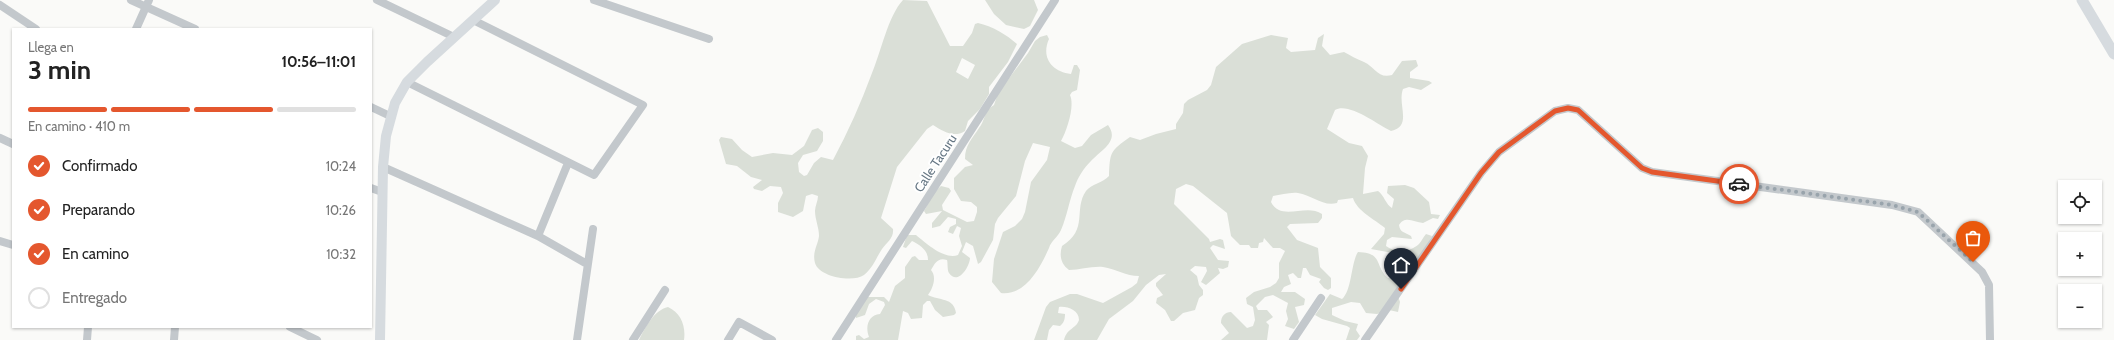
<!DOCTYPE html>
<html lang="es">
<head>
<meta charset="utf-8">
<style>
	:root { --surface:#fff; --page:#f2f2f2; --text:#222; --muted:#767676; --line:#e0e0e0; --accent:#e4572e }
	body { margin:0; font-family:Cabin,sans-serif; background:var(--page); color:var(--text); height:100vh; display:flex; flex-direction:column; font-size:15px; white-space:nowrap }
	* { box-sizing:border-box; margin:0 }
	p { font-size:13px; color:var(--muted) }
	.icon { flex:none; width:22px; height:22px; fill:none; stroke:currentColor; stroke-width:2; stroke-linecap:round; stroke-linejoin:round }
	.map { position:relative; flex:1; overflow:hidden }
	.drawer { position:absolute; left:12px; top:28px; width:360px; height:300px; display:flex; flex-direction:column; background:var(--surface); border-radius:0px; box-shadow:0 1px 3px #0004 }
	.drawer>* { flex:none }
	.buttons { position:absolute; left:2058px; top:180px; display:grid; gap:8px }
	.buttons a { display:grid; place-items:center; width:44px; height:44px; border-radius:0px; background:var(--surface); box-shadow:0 1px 3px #0004; font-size:20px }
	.pin { position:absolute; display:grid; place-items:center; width:34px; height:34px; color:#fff; margin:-41px -17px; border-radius:50% 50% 50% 0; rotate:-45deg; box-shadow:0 0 4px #0007 }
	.pin .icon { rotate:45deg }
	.courier { position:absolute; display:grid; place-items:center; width:40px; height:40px; margin:-20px; border:3px solid #e4572e; border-radius:50%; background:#fff; color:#222; box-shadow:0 1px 5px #0007 }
	.summary em { font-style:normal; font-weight:700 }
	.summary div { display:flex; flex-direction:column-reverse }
	.summary { display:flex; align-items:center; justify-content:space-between; height:68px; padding:0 16px }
	h1 { font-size:26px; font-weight:700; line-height:30px }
	.bar { display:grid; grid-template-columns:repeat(4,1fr); gap:6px 4px; align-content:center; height:48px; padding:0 16px }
	.bar i { height:5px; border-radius:3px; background:var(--line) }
	.bar .selected { background:var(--accent) }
	.bar p { grid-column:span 4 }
	ol { padding:0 16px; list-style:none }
	li { display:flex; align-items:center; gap:12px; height:44px }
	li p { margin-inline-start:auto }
	li .icon { padding:4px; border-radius:50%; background:var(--accent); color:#fff; stroke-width:4 }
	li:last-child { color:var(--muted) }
	li i { width:22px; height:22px; border:2px solid var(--line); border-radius:50% }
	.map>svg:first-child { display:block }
	.green { fill:#dadfd7; fill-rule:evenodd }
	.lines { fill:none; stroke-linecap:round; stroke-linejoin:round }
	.minor { stroke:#c3c8cc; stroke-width:8 }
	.major { stroke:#d6dbdf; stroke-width:10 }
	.highway { stroke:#d6dbdf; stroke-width:11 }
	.done { stroke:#99a4ac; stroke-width:4; stroke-dasharray:0 7.2 }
	.route { stroke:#e4572e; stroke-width:5 }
	.labels { text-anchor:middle; stroke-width:4; stroke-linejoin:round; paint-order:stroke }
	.street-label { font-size:13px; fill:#657683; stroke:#fff }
</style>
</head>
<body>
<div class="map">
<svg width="2114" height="340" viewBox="0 0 2114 340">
	<rect width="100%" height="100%" fill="#fafaf8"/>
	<!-- green -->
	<path class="green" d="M903 0 927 1 950 46H963L972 33 975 24 978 23C992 26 1007 35 1017 44L1008 62 989 87V94L980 109 968 121 965 131C954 138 944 132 933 125L927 129 897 167 881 218 893 229C894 238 887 242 882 249 876 258 873 268 864 275 853 283 819 277 815 263 812 252 818 245 819 236 819 228 815 219 815 211 815 206 818 201 818 196L812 194 806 196 803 211 793 217 778 212V203L783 193 781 187 770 186 762 191 754 189 753 187 762 180 751 177 737 166 726 164 719 140 721 137 732 139 742 150 752 157 773 153 792 155 804 146 812 130 818 128 823 132V141L817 151 803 155 798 163 799 172 804 176 807 175 814 163 821 157 833 160C848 132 861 103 872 73 881 52 888 16 903 0ZM962 58 975 65 968 79 956 72Z
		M985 0H1034L1038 10 1030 26 1024 29 1006 25 994 14Z
		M1324 34 1322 46 1330 55 1344 52C1351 56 1357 59 1364 62 1375 67 1378 79 1392 75L1402 61 1416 60 1418 66 1410 72V78L1429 81 1432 83 1421 90 1409 87 1403 89C1397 105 1413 126 1391 131 1378 125 1349 102 1335 110L1327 129 1349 143 1362 146 1368 156 1365 168 1363 194 1378 191C1384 195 1386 205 1392 208L1394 199 1387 193 1388 186 1405 185 1414 188 1429 202 1431 214 1440 215 1438 219 1433 218 1423 223C1414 222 1405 215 1399 225 1400 233 1405 232 1411 236L1412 239 1392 237 1387 240 1386 246C1396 253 1409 253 1419 244 1422 241 1423 237 1426 234L1432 236 1398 296 1400 302 1398 312 1389 310 1377 314 1366 313 1360 303 1351 302 1332 308V315L1345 321 1358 324 1356 330 1360 336 1357 340H1346L1350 328 1347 326 1322 319 1315 315 1330 294 1342 299C1352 291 1351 262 1358 252 1384 253 1374 266 1388 278L1395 277 1399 269V265L1392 259 1393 253 1371 249 1384 234 1385 228C1374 219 1357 211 1353 198L1338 200 1337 203C1323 207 1312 195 1298 193 1290 192 1281 195 1273 196L1271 202C1281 222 1306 203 1322 214V218L1318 223 1290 224 1287 227 1297 240 1318 248 1320 267 1331 278V288L1328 290 1324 288 1319 282 1321 279 1310 275 1306 268H1303L1301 278H1298L1293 273 1288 275 1291 284 1284 287 1281 292H1295L1305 299 1304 305 1295 307 1299 322 1294 329 1285 326 1288 319 1286 311 1288 303 1273 295 1265 297 1256 306 1258 310H1267L1273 317 1266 322 1269 325 1267 340H1221L1229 333 1221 323C1221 316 1225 312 1231 312L1247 328 1253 326 1255 320 1253 307 1247 304 1246 298 1254 292 1270 287 1276 283 1279 278V263L1285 251 1280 248H1273L1264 238 1263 242 1259 243 1258 248H1251L1249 245H1240L1231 236 1227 213 1193 186 1186 184 1176 189 1174 204 1209 239 1210 242 1220 239 1223 240 1225 249 1213 245 1210 248 1218 260 1229 261 1228 267 1223 269 1218 268 1220 273 1206 285 1201 282 1207 271 1206 267 1195 266 1190 270 1197 276 1199 285 1203 290V295L1199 298 1195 310 1183 313 1174 321H1171L1165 310 1156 303 1157 298 1163 295 1156 286V283L1166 274 1159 275 1146 285 1133 301 1109 319 1097 340H1064C1067 328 1076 329 1079 320 1079 310 1067 306 1059 307L1058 313 1065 314C1065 319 1064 323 1060 326L1053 325 1049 330 1047 340H1034L1046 307 1050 302 1070 294H1077L1103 303 1132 287 1137 283 1139 276C1126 276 1116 269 1103 267 1092 266 1080 270 1069 270 1061 264 1059 256 1062 246 1089 229 1073 210 1086 191 1091 184 1103 183 1109 176 1110 152 1110 151 1130 137L1140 140 1156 134 1176 129V124L1183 113 1184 104 1188 100 1207 90 1211 85 1216 67 1242 44 1271 35 1288 38 1286 48 1291 52 1315 50 1318 38Z
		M1047 35 1049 39C1041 57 1051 71 1071 74L1074 65H1077L1080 70 1077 90 1072 92 1070 95C1075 106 1067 130 1061 141L1075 148 1082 146 1091 135 1108 125C1120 141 1101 150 1091 161 1084 168 1078 177 1075 186 1069 201 1067 216 1061 230 1058 237 1051 241 1049 248 1041 266 1026 296 1001 293L992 282 994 259 1003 232 1015 226 1022 219 1025 212 1031 182 1047 160 1050 147 1033 143 1025 161 1016 196 998 218 995 224 993 240 981 262 978 264 973 246 966 242 962 252 970 258C970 266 958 286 949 273 947 270 948 263 947 260 938 257 935 263 931 270 937 277 933 288 928 295 939 301 954 297 956 313L954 315 943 317 935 310 930 301H927L923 305 922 318 911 319 908 313 903 311 898 340H856V336L859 335 864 339 869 337C865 327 868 315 880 314L885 305 884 302 876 299 869 304 865 315 856 318V314L867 297H884L889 302 895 286 905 278V267L912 257 915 256 919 260H928C928 250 920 245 912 241L906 248 903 247 907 235H916C926 243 944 260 958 255L962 246 959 236 961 228 957 226 953 234 948 232 950 227 956 224V219L948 217 940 226 932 228V223L942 211 926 214 924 211C929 203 933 192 941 186L949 188 951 191 942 205 943 210 967 222 974 221 977 212V207L971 202 961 201 954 189V178L965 167 973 165 965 159C965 145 972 139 979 128 985 121 984 110 994 105L998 93 1028 53 1035 41 1040 37Z
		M668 307C681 313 686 326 684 340H639C645 328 654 310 668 307Z"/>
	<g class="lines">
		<!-- minor -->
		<path class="minor" d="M131 0 195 29
			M377 0 454 37
			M594 0 709 39
			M0 5 36 29
			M136 29 149 0
			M407 82 594 175 643 105 473 20
			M371 107 390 116
			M0 138 13 144
			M383 167 538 236 587 264
			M371 188 382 192
			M538 236 568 163
			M0 241 13 245
			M290 327 317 340
			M87 340 88 327
			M174 340 175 327
			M577 340 593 229
			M633 340 665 290
			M728 340 739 322 772 340
			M836 340 1055 0
			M1293 340 1321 298
			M1365 340 1481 173 1499 152 1555 111 1568 108 1578 110 1642 168 1652 172 1892 205 1918 212 1982 272 1989 285 1990 340"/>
		<!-- major -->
		<path class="major" d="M380 340 383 167 386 136 395 103 407 82 427 62 495 0"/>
		<!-- highway -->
		<path class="highway" d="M2082 0 2114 54"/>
	</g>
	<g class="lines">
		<!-- done -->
		<path class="done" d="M1739 184 1892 205 1918 212 1973 262"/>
		<!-- route -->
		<path class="route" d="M1401 289 1481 173 1499 152 1555 111 1568 108 1578 110 1642 168 1652 172 1739 184"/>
	</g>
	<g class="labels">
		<!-- street labels -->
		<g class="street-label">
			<text transform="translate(935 163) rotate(-57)" y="5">Calle Tacuru</text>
		</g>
	</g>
</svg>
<div class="buttons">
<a><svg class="icon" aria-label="locate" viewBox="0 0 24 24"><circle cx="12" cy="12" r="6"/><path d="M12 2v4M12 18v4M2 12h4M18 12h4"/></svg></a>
<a>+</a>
<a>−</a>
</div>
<div class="pin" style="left:1973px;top:262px;background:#ea580c"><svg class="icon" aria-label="bag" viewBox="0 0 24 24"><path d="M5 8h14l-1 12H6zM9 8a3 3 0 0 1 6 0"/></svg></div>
<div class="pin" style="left:1401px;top:289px;background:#1f2937"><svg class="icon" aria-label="home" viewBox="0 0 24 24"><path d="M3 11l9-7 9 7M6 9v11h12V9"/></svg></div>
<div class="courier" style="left:1739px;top:184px"><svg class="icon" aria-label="car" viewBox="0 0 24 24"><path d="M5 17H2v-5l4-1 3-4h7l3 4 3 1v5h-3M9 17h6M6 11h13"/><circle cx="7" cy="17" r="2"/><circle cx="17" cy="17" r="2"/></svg></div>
<section class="drawer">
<div class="summary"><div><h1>3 min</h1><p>Llega en</p></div><em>10:56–11:01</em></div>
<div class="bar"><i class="selected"></i><i class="selected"></i><i class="selected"></i><i></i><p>En camino · 410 m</p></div>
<ol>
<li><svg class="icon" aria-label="check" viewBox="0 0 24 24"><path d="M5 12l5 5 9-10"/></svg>Confirmado<p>10:24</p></li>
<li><svg class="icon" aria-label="check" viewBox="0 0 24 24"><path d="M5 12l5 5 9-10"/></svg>Preparando<p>10:26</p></li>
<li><svg class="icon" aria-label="check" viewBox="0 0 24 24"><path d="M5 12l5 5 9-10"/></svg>En camino<p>10:32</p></li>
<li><i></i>Entregado</li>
</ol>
</section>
</div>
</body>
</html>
